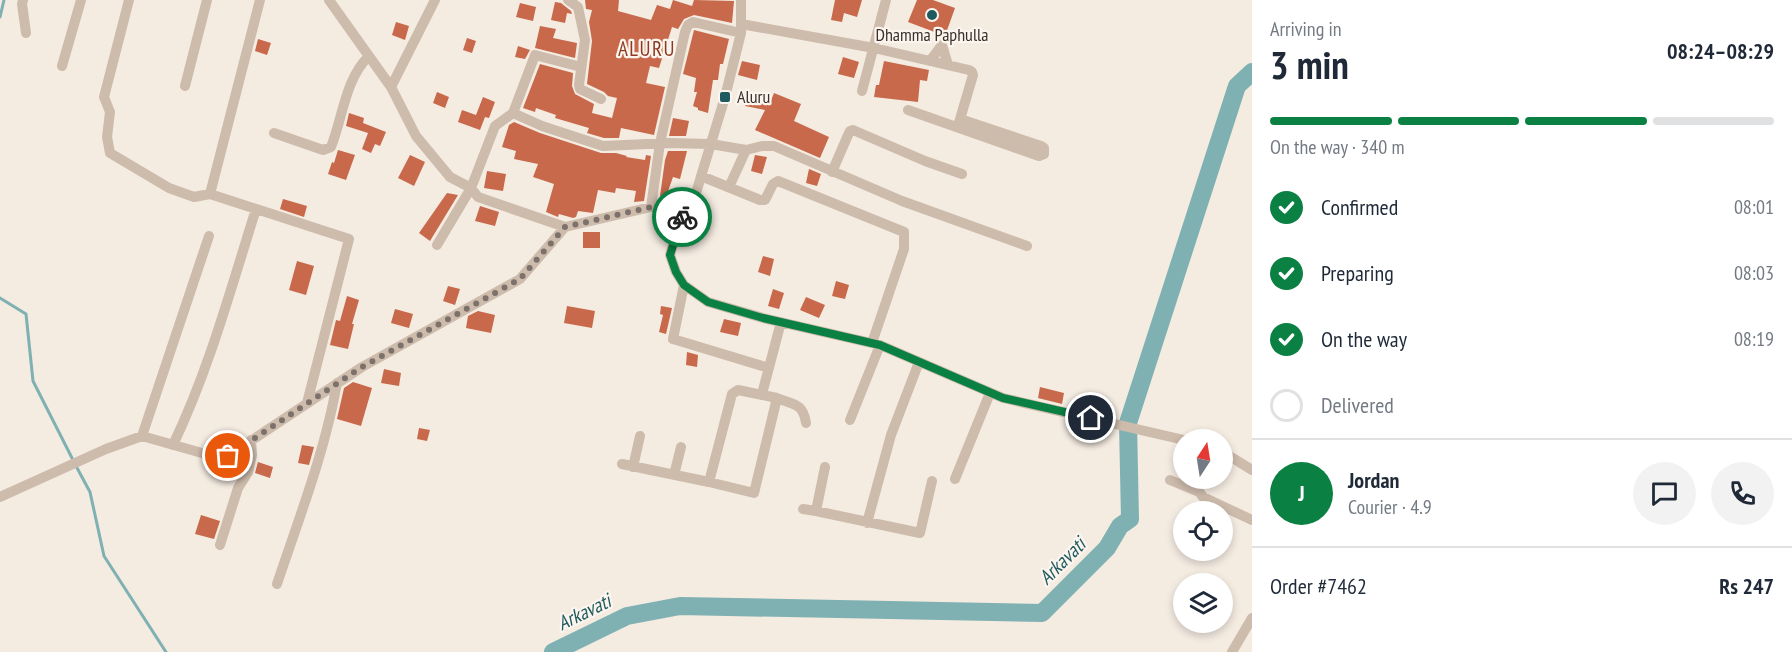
<!DOCTYPE html>
<html lang="en">
<head>
<meta charset="utf-8">
<style>
	:root { --surface:#fff; --page:#f2f2f3; --text:#1f2937; --muted:#747a83; --line:#e0e1e3; --accent:#0b8043 }
	body { margin:0; font-family:"PT Sans Narrow",sans-serif; background:var(--page); color:var(--text); height:100vh; display:flex; flex-direction:column; font-size:22px; white-space:nowrap }
	* { box-sizing:border-box; margin:0 }
	p { font-size:20px; color:var(--muted) }
	.icon { flex:none; width:33px; height:33px; fill:none; stroke:currentColor; stroke-width:2; stroke-linecap:round; stroke-linejoin:round }
	.map { position:relative; flex:1; overflow:hidden }
	.details { display:flex; flex-direction:column; background:var(--surface); width:540px }
	.details>* { flex:none }
	.needle { width:39px; rotate:12deg }
	.controls { position:absolute; left:1173px; top:429px; display:grid; gap:12px }
	.controls a { display:grid; place-items:center; width:60px; height:60px; border-radius:50%; background:var(--surface); box-shadow:0 3px 9px #0003; font-size:30px }
	.pin { position:absolute; display:grid; place-items:center; width:51px; height:51px; color:#fff; margin:-26px; border:3px solid #fff; border-radius:50%; box-shadow:0 2px 6px #0007 }
	.courier { position:absolute; display:grid; place-items:center; width:60px; height:60px; margin:-30px; border:4px solid #0b8043; border-radius:50%; background:#fff; color:#222; box-shadow:0 2px 8px #0007 }
	.overview em { font-style:normal; font-weight:600 }
	.overview div { display:flex; flex-direction:column-reverse }
	.overview { display:flex; align-items:center; justify-content:space-between; height:102px; padding:0 18px }
	h1 { font-size:39px; font-weight:600; line-height:45px }
	.bar { display:grid; grid-template-columns:repeat(4,1fr); gap:9px 6px; align-content:center; height:72px; padding:0 18px }
	.bar i { height:8px; border-radius:4px; background:var(--line) }
	.bar .selected { background:var(--accent) }
	.bar p { grid-column:span 4 }
	.line { display:flex; align-items:center; gap:15px; padding:0 18px; border-top:2px solid var(--line) }
	.line div { flex:1 }
	.round { display:grid; place-items:center; flex:none; width:63px; height:63px; border-radius:32px; background:var(--page) }
	ol { padding:0 18px; list-style:none }
	li { display:flex; align-items:center; gap:18px; height:66px }
	li p { margin-inline-start:auto }
	li .icon { padding:6px; border-radius:50%; background:var(--accent); color:#fff; stroke-width:4 }
	li:last-child { color:var(--muted) }
	li i { width:33px; height:33px; border:3px solid var(--line); border-radius:50% }
	main { display:flex; flex:1; min-height:0 }
	.map>svg:first-child { display:block }
	.lines { fill:none; stroke-linecap:round; stroke-linejoin:round }
	.stream { stroke:#7fb0b2; stroke-width:3 }
	.river { stroke:#7fb0b2; stroke-width:18 }
	.building { fill:#c8694b }
	.minor { stroke:#cdbbac; stroke-width:10 }
	.done { stroke:#7c716b; stroke-width:6; stroke-dasharray:0 10.8 }
	.route { stroke:#0b8043; stroke-width:8 }
	.poi-dot { fill:#1f5a5e; stroke:#fbf5ee; stroke-width:2 }
	.labels { text-anchor:middle; stroke-width:4.5; stroke-linejoin:round; paint-order:stroke }
	.poi-label { font-size:18px; fill:#3b302b; stroke:#fbf5ee }
	.water-label { font-size:20px; font-style:italic; fill:#1f5a5e; stroke:#fbf5ee }
	.quarter-label { font-size:21px; letter-spacing:1.5px; fill:#8c3b22; stroke:#fbf5ee }
</style>
</head>
<body>
<main>
<div class="map">
<svg width="1252" height="652" viewBox="0 0 1252 652">
	<rect width="100%" height="100%" fill="#f4ebe1"/>
	<g class="lines">
		<!-- stream -->
		<path class="stream" d="M0 17 4 0
			M0 298 26 314 33 381 73 460
			M76 466 90 492 104 556 166 652"/>
		<!-- river -->
		<path class="river" d="M553 652 627 616 680 606 1042 613 1107 548 1120 526 1130 519 1128 423 1237 86 1252 72"/>
	</g>
	<!-- building -->
	<path class="building" d="M585 0H619L618 11 651 20 657 5 670 9 673 0 692 6 694 0 734 1 732 23 694 15 684 19 678 29 672 27 659 68 650 66 646 83 665 87 654 135 621 128 619 138H604L587 133 589 128 555 118 556 115 536 108 535 112 523 108 540 64 573 73 572 86 575 94 594 104 592 113 612 118 617 98 608 96 604 92 587 84 592 41 589 22 592 10 586 9Z
		M835 0H862L857 17 844 13 842 22 831 20Z
		M917 0H933L955 8 945 36 908 22Z
		M555 2 561 3 571 11 572 14 567 13 565 23 551 20Z
		M520 3 536 7 533 21 516 17Z
		M396 22 409 26 405 40 392 35Z
		M540 26 556 29 553 38 577 43 575 58 535 48Z
		M694 30 729 39 723 64H720L718 80H713L708 113 698 110V108L693 106 697 92H694L696 78 683 74Z
		M467 38 476 41 472 53 463 50Z
		M258 39 271 43 267 55 255 51Z
		M518 46 530 50 525 59 515 57Z
		M843 57 859 62 854 78 838 74Z
		M742 61 760 65 757 80 738 75Z
		M884 61 929 70 927 81 920 80 918 102 874 97 876 85H879Z
		M437 92 449 97 445 108 433 103Z
		M774 93 801 104 794 121 829 137 820 158 755 130 765 110 745 106 746 98 770 103Z
		M483 97 495 102 489 118 485 117 480 130 458 122 462 110 476 115Z
		M349 113 364 118 363 123 386 132 380 146 375 144 371 153 362 149 368 133 346 126Z
		M673 118 689 121 686 136H669Z
		M514 122 540 133 601 153H616L627 156 626 157 645 160 646 155 651 156 644 201 634 202 636 191 616 188 615 193 598 190 593 213 578 211 576 217 573 218 559 214 558 217 546 212 554 184 533 177 538 164 514 159 516 151 502 147 509 125Z
		M338 150 355 155 346 180 328 174 332 162 334 163Z
		M668 151H687L680 179 673 177 667 194 660 196 665 160Z
		M410 155 425 162 414 186 398 178Z
		M755 155 767 157 762 174 751 171Z
		M809 169 821 174 817 186 806 183Z
		M487 171 506 174 503 191 484 188Z
		M447 193 458 195 430 241 419 233Z
		M283 199 307 206 304 217 280 209Z
		M480 206 499 212 495 226 475 221Z
		M583 232H600V248H583Z
		M763 256 774 259 770 276 758 272Z
		M297 261 314 266 306 295 289 290Z
		M836 281 849 285 845 299 832 296Z
		M448 286 460 289 455 305 443 301Z
		M773 289 784 293 779 309 768 306Z
		M347 296 359 300 352 324H354L348 349 330 345 336 320 340 321Z
		M806 297 825 305 819 318 800 310Z
		M567 306 595 311 592 328 564 323Z
		M661 306 672 308 666 334 659 332 663 315 660 314Z
		M395 309 413 314 409 328 391 323Z
		M478 311 495 315 491 333 466 328 468 316Z
		M724 319 741 323 738 336 720 332Z
		M687 352 698 355 697 367 686 365Z
		M384 369 401 373 399 386 381 383Z
		M353 382 372 388 361 426 337 419 344 388Z
		M1040 387 1064 393 1062 404 1038 398Z
		M419 428 430 430 427 441 417 439Z
		M302 445 314 447 309 465 298 463Z
		M258 462 273 467 270 478 255 473Z
		M201 515 220 521 214 539 195 534Z"/>
	<g class="lines">
		<!-- minor -->
		<path class="minor" d="M23 0 22 4 26 33
			M129 0 104 97 110 112 107 137 110 153 169 188 194 197 210 194 349 239 307 403
			M329 0 391 87 416 136 450 177 471 188 478 197 565 227
			M568 0 578 7 585 40 579 85 580 89 601 99
			M741 0V33L725 97 696 193 680 220 670 255 676 272 684 285 708 302 763 318 880 345 1003 398 1184 440
			M741 24 874 48 969 70 972 72 973 75 958 126
			M930 61 942 45 948 65
			M62 66 81 0
			M185 86 207 0
			M391 87 435 0
			M862 91 886 0
			M908 110 1039 156 1044 154V148L1041 146 960 119
			M513 113 542 126 603 146 669 143 711 144 746 150
			M274 133 323 150 331 147C343 117 345 79 369 56
			M832 172 848 135 850 131 853 130 925 161 962 174
			M701 176 760 200H765L773 184 778 181 904 232V249L872 343
			M729 187 746 150 762 146H774L902 201 1027 246
			M210 194 260 0
			M651 207 660 143 685 32 688 25 693 22 741 33
			M437 245 471 188 495 126 513 113 535 55 581 67
			M684 285 673 339 769 368
			M762 394 781 322
			M777 398C794 405 803 403 806 423
			M850 420 880 345
			M142 436 209 236
			M173 445C209 370 231 288 256 209
			M1222 454 1231 457 1252 470
			M622 464 709 482 754 493 777 398 738 390 732 394 709 482
			M633 467 640 436
			M825 467 816 511 920 533 932 481
			M674 475 681 447
			M1201 478 1198 490 1203 497 1252 520
			M955 479 990 393
			M1170 480 1199 492
			M0 497 106 449 142 436 209 455 228 456 362 367 520 279 565 227 651 207 696 193
			M803 509 816 511
			M867 523 891 435 919 362
			M220 545 238 488 248 472 252 455 251 440
			M277 584C299 518 325 452 337 383
			M1232 652 1252 618"/>
	</g>
	<g class="lines">
		<!-- done -->
		<path class="done" d="M228 456 362 367 520 279 565 227 651 207 696 193 682 217"/>
		<!-- route -->
		<path class="route" d="M682 217 670 255 676 272 684 285 708 302 763 318 880 345 1003 398 1091 418"/>
	</g>
	<!-- markers -->
	<g class="poi-dot">
		<circle cx="932" cy="15" r="6"/>
		<rect x="719" y="91" width="12" height="12" rx="3"/>
	</g>
	<g class="labels">
		<!-- poi labels -->
		<g class="poi-label">
			<text x="932" y="41">Dhamma Paphulla</text>
			<text x="737" y="103" text-anchor="start">Aluru</text>
		</g>
		<!-- water labels -->
		<g class="water-label">
			<text transform="translate(1062 561) rotate(-45)" y="7">Arkavati</text>
			<text transform="translate(584 612) rotate(-26)" y="7">Arkavati</text>
		</g>
		<!-- quarter labels -->
		<g class="quarter-label">
			<text x="647" y="56">ALURU</text>
		</g>
	</g>
</svg>
<div class="controls">
<a><svg class="needle" viewBox="-14 -14 28 28"><path d="M0-13l5 13h-10z" fill="#e53935"/><path d="M0 13l5-13h-10z" fill="#747a83"/></svg></a>
<a><svg class="icon" aria-label="locate" viewBox="0 0 24 24"><circle cx="12" cy="12" r="6"/><path d="M12 2v4M12 18v4M2 12h4M18 12h4"/></svg></a>
<a><svg class="icon" aria-label="layers" viewBox="0 0 24 24"><path d="M12 4l9 5-9 5-9-5zM3 14l9 5 9-5"/></svg></a>
</div>
<div class="pin" style="left:228px;top:456px;background:#ea580c"><svg class="icon" aria-label="bag" viewBox="0 0 24 24"><path d="M5 8h14l-1 12H6zM9 8a3 3 0 0 1 6 0"/></svg></div>
<div class="pin" style="left:1091px;top:418px;background:#1f2937"><svg class="icon" aria-label="home" viewBox="0 0 24 24"><path d="M3 11l9-7 9 7M6 9v11h12V9"/></svg></div>
<div class="courier" style="left:682px;top:217px"><svg class="icon" aria-label="bike" viewBox="0 0 24 24"><circle cx="6" cy="16" r="4"/><circle cx="18" cy="16" r="4"/><path d="M6 16l4-8h5l3 8M10 8l3 8H6M13 5h3"/></svg></div>
</div>
<section class="details">
<div class="overview"><div><h1>3 min</h1><p>Arriving in</p></div><em>08:24–08:29</em></div>
<div class="bar"><i class="selected"></i><i class="selected"></i><i class="selected"></i><i></i><p>On the way · 340 m</p></div>
<ol>
<li><svg class="icon" aria-label="check" viewBox="0 0 24 24"><path d="M5 12l5 5 9-10"/></svg>Confirmed<p>08:01</p></li>
<li><svg class="icon" aria-label="check" viewBox="0 0 24 24"><path d="M5 12l5 5 9-10"/></svg>Preparing<p>08:03</p></li>
<li><svg class="icon" aria-label="check" viewBox="0 0 24 24"><path d="M5 12l5 5 9-10"/></svg>On the way<p>08:19</p></li>
<li><i></i>Delivered</li>
</ol>
<div class="line" style="height:108px"><b class="round" style="background:var(--accent);color:#fff">J</b><div><b>Jordan</b><p>Courier · 4.9</p></div><a class="round"><svg class="icon" aria-label="chat" viewBox="0 0 24 24"><path d="M4 5h16v11H9l-5 4z"/></svg></a><a class="round"><svg class="icon" aria-label="phone" viewBox="0 0 24 24"><path d="M5 4h4l2 5-3 2q2 4 5 5l2-3 5 2v4C11 20 4 13 5 4z"/></svg></a></div>
<div class="line" style="height:78px"><div>Order #7462</div><b>Rs 247</b></div>
</section>
</main>
</body>
</html>
